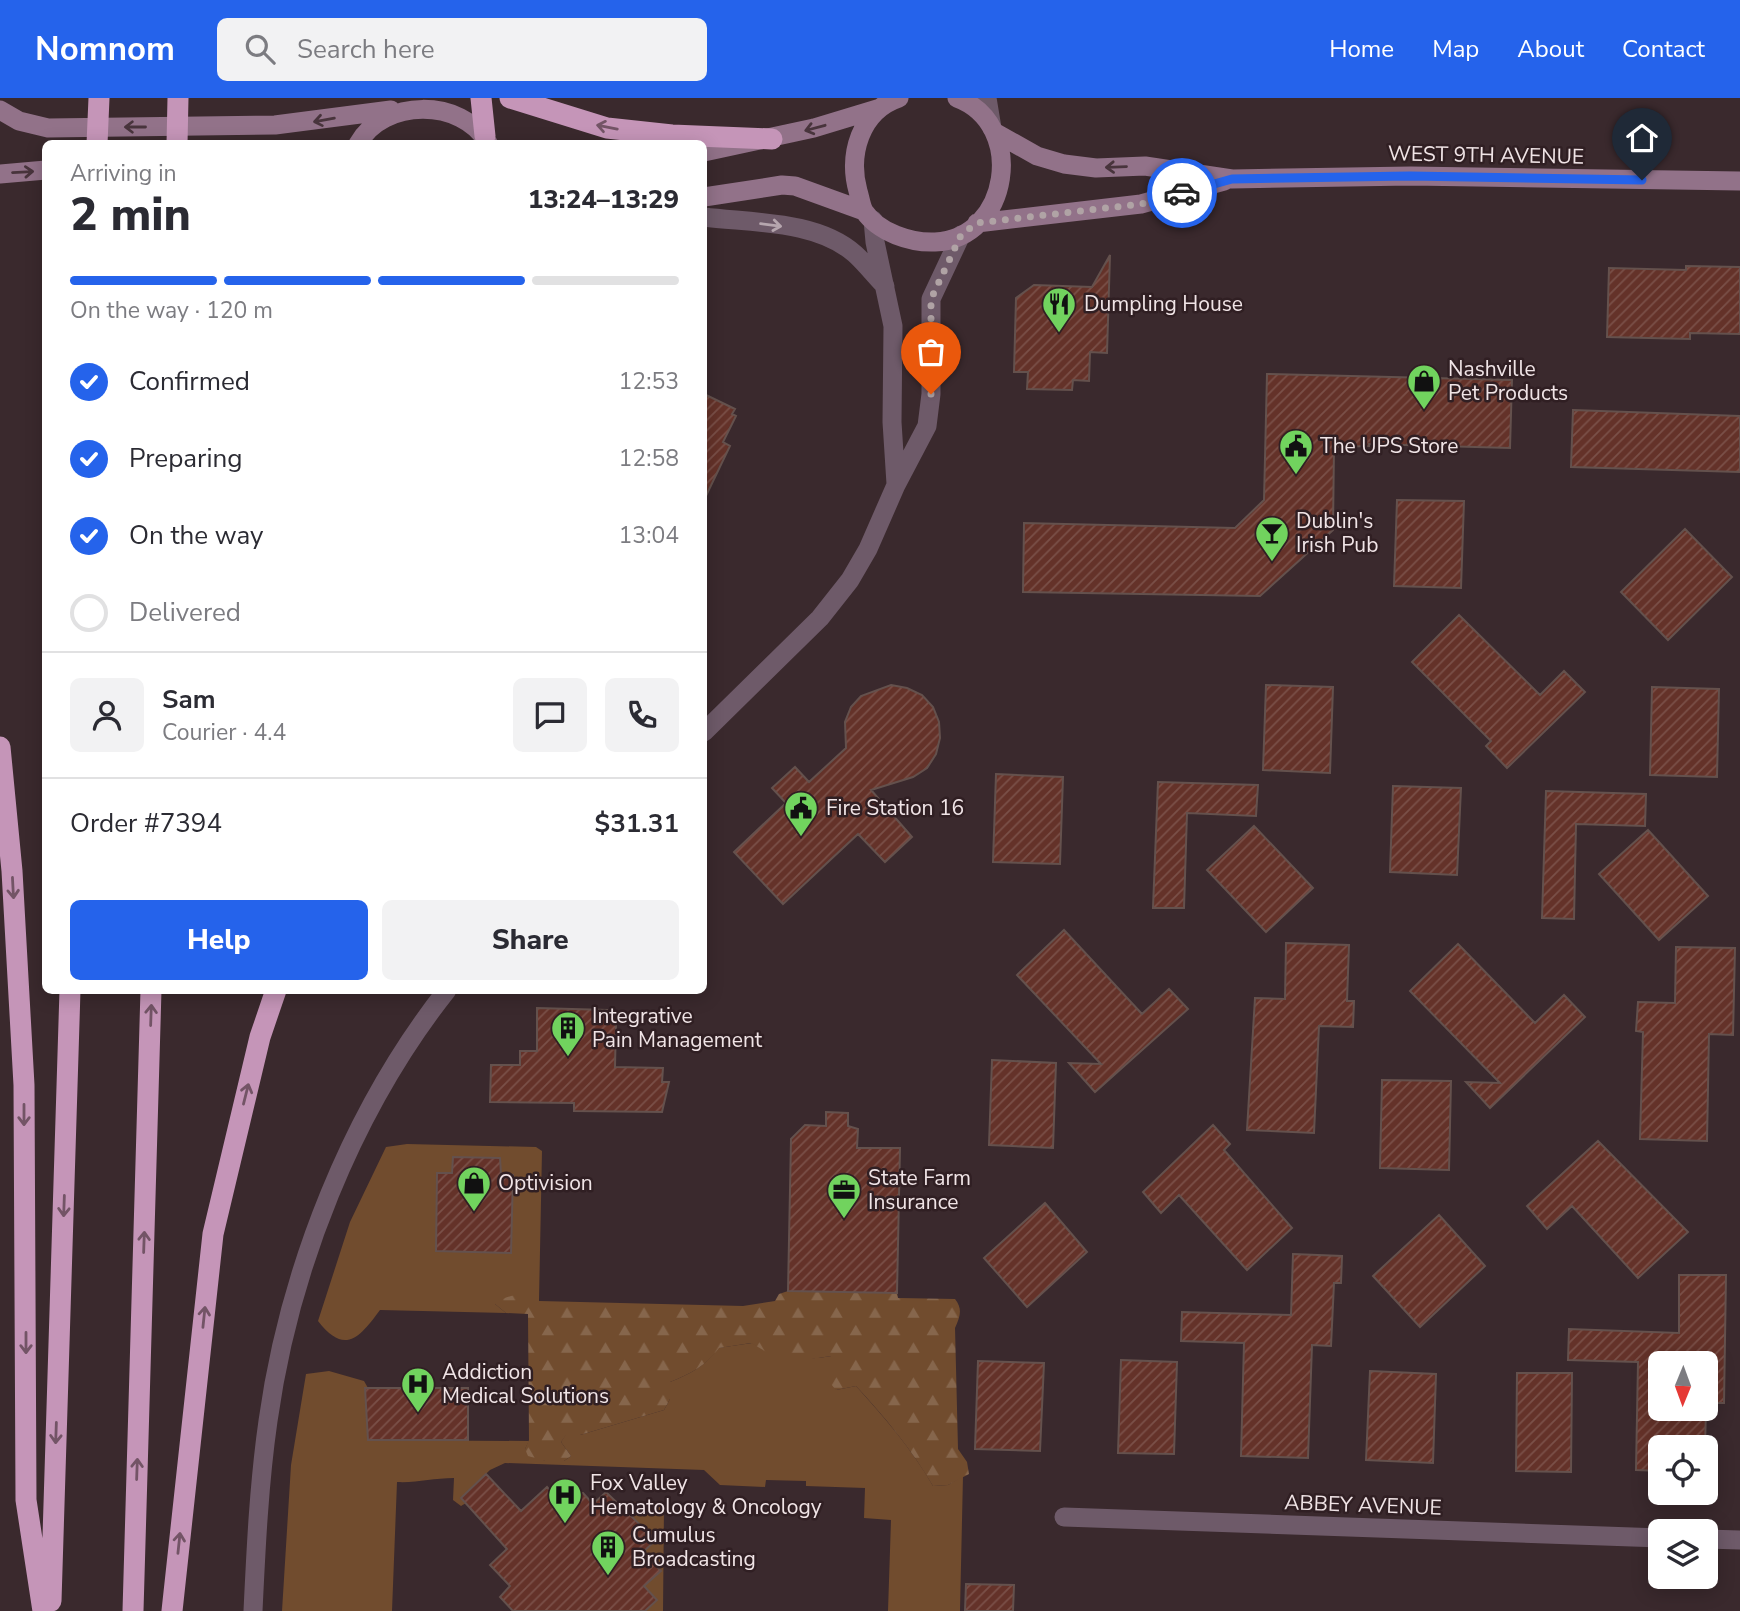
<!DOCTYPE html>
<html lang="en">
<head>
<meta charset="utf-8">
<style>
	:root { --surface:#fff; --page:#f2f2f3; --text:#2b2b33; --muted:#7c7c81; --line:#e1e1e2; --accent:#2563eb }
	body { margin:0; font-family:"Nunito Sans",sans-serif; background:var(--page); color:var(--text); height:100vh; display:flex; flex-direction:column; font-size:26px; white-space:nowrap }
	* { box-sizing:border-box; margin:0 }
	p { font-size:23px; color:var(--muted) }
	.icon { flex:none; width:38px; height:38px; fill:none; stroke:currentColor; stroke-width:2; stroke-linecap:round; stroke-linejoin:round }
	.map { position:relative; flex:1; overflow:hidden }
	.drawer { position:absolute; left:42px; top:42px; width:665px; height:854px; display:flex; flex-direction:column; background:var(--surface); border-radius:10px; box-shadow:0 4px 18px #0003 }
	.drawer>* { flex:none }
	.needle { width:46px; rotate:181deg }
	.buttons { position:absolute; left:1648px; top:1253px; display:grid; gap:14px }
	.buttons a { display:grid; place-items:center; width:70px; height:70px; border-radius:10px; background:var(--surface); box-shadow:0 4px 18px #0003; font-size:35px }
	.pin { position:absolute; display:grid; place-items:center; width:60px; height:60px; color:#fff; margin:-72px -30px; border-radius:50% 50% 50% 0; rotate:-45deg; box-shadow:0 0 7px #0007 }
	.pin .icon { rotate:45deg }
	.courier { position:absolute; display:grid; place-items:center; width:70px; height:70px; margin:-35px; border:5px solid #2563eb; border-radius:50%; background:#fff; color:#222; box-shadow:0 2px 9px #0007 }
	.summary em { font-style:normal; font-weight:800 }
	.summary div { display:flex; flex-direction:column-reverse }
	.summary { display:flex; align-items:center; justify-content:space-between; height:119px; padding:0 28px }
	h1 { font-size:46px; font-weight:800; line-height:52px }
	.bar { display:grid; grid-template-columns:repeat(4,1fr); gap:10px 7px; align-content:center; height:84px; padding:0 28px }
	.bar i { height:9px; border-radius:5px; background:var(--line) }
	.bar .current { background:var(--accent) }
	.bar p { grid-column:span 4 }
	.line { display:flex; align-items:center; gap:18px; padding:0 28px; border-top:2px solid var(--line) }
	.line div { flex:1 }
	.round { display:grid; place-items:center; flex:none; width:74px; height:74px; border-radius:10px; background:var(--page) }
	ol { padding:0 28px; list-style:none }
	li { display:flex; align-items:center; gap:21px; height:77px }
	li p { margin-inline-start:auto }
	li .icon { padding:7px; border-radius:50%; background:var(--accent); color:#fff; stroke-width:4 }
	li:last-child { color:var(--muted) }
	li i { width:38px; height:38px; border:4px solid var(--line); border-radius:50% }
	.button { display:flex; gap:14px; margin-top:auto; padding:14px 28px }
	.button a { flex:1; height:80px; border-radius:10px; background:var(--accent); color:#fff; font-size:28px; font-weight:800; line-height:80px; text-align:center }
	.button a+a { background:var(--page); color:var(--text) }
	header { display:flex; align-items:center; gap:42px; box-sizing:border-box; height:98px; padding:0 35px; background:var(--accent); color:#fff }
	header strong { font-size:33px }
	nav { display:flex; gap:38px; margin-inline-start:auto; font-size:24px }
	.search { width:490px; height:63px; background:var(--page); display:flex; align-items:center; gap:18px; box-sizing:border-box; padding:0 24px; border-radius:10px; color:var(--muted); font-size:26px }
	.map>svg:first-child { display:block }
	.grass { fill:#714c2e; fill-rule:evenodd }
	.forest { fill:url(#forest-firs) }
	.building { fill:url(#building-hatch); stroke:#64514d; stroke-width:2 }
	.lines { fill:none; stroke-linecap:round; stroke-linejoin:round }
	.minor { stroke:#6e5a69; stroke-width:19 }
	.tertiary { stroke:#6e5a69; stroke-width:19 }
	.secondary { stroke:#927289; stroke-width:19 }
	.motorway { stroke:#c595b8; stroke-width:21 }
	.oneway { stroke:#48343c }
	.oneway2 { stroke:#735466 }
	.oneway3 { stroke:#b6a6ae }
	.done { stroke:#b0a3a5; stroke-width:7; stroke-dasharray:0 12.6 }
	.route { stroke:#2563eb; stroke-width:9 }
	.labels { text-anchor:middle; stroke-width:5; stroke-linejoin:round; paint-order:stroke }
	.street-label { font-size:21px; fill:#f0e4e6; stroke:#301f23 }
	.poi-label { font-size:21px; fill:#f0e4e6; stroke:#301f23; text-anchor:start }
</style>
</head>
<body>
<header>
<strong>Nomnom</strong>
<div class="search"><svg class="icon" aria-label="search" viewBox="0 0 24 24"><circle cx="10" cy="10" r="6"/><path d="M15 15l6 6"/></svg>Search here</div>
<nav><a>Home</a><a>Map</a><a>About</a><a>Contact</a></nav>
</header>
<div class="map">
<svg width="1740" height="1513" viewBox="0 0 1740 1513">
	<defs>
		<pattern id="forest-firs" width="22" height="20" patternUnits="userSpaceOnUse" patternTransform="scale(1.75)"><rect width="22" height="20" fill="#714c2e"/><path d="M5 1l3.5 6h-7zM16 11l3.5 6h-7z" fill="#86664c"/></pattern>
		<pattern id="building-hatch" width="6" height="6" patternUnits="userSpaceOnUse" patternTransform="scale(1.75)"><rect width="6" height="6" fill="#643229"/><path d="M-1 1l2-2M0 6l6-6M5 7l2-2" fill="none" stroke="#7a5048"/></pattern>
	</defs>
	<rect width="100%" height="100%" fill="#3a292d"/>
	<!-- grass -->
	<path class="grass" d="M407 1046 536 1049 542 1053 539 1203 495 1206 506 1215 380 1212C360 1239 345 1258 318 1223L350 1124 386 1049ZM453 1059 500 1060V1078H513L511 1155 436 1153 438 1075H452Z
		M752 1245C783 1263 797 1263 832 1258L836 1292 856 1288C884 1319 912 1351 933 1388L948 1387 963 1378 960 1513H888L891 1422 864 1420 865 1390 806 1388V1383L766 1382 765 1389 720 1387 704 1372 505 1365 490 1372 462 1399 466 1405 461 1408 453 1402 454 1380C433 1380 417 1385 397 1384L392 1513H282L291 1367 306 1276 329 1273 364 1283 368 1290V1342L529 1343 525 1351 545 1363H564L571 1358 561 1344 566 1336 580 1337 664 1312 670 1301V1284C690 1276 706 1268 718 1250Z
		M615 1403 659 1405 664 1410 663 1513H645L657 1502 644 1488 660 1473 643 1454 656 1442Z"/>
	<!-- forest -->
	<path class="forest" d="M788 1193 897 1195 898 1200 955 1201C963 1211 960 1219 955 1230L958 1351 967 1364 969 1376 948 1387 933 1388C912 1352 885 1319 856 1288L836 1292 825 1279 831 1258 799 1263 775 1259 751 1245 719 1250C706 1268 690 1276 670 1284V1301L664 1312 580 1337H566L561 1344 571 1358 564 1363H545L528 1358 525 1351 529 1342 528 1216 506 1215 495 1206C508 1196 526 1193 539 1203L743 1208 775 1203 779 1196Z"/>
	<!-- building -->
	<path class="building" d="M1110 157 1107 255 1090 254 1089 283 1073 282 1072 292 1027 291 1028 274H1014L1016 200 1034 187 1092 189Z
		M1686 168 1740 169V236L1690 235V241L1607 239 1609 170 1686 172Z
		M1267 276 1512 282 1510 350 1369 346V348L1334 349 1333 432 1260 498 1023 494 1024 425 1235 430 1264 402Z
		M704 296 735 311 732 316 736 318 723 344 730 348 704 402Z
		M1573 312 1740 318V374L1571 369Z
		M1397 402 1464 403 1461 490 1394 488Z
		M1685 431 1732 479 1668 542 1621 494Z
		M1459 517 1540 597 1564 573 1585 594 1507 670 1486 648 1491 643 1412 564Z
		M891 587 907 590 922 597 933 609 939 624 940 640 936 656 927 670 913 679 871 692 912 739 885 764 858 736 783 806 734 754 786 705 772 690 795 669 809 684 846 650 845 624 851 609 861 598Z
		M1266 587 1333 589 1330 675 1263 672Z
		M1652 589 1719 591 1717 679 1650 677Z
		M996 676 1063 679 1060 766 993 764Z
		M1158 684 1258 687 1256 718 1187 715 1184 810H1153Z
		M1393 688 1461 690 1457 777 1390 774Z
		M1546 693 1646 696 1645 728 1576 726 1574 821 1542 820Z
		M1254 728 1313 790 1266 834 1207 772Z
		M1648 732 1708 798 1659 842 1599 776Z
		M1064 832 1142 916 1169 891 1188 911 1095 994 1069 965 1101 966 1017 877Z
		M1286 845 1349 847 1347 903H1354L1353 929 1319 928 1314 1035 1247 1032 1255 900 1285 901Z
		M1458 846 1535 925 1564 897 1585 919 1490 1010 1466 984 1500 985 1410 893Z
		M1676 849 1735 850 1733 937 1709 936 1707 1043 1640 1041 1643 934 1636 933 1638 904 1675 905Z
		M537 910 607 912 606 925H616L615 969 663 970 662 984H669L662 1014 574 1013V1005L490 1004 491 967H520V953H537Z
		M992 962 1056 965 1053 1050 989 1047Z
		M1382 982 1451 983 1449 1072 1380 1070Z
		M826 1014 848 1015V1028L858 1031 857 1050H900L897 1195 788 1193 791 1041 805 1027 826 1028Z
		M1213 1027 1230 1046 1224 1052 1292 1130 1247 1172 1179 1097 1161 1115 1143 1094Z
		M1598 1043 1688 1134 1638 1180 1572 1108 1547 1131 1527 1108Z
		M453 1059 500 1060 501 1076 513 1077 511 1155 436 1153 437 1075H452Z
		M1045 1105 1087 1154 1027 1209 984 1160Z
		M1439 1117 1485 1168 1420 1229 1373 1178Z
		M1293 1156 1342 1158 1341 1185H1334L1331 1248 1312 1247 1308 1360 1241 1358 1244 1245 1181 1243 1182 1214 1291 1217Z
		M1679 1177H1726L1724 1305H1706V1265H1661V1311H1706L1705 1349H1661V1373L1636 1372 1638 1264 1568 1262 1569 1231 1679 1235Z
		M1121 1262 1177 1264 1174 1356 1118 1355Z
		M978 1263 1044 1265 1040 1353 975 1351Z
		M1370 1273 1436 1276 1433 1365 1366 1362Z
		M1517 1275H1572L1571 1374 1516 1373Z
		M365 1290H468V1342H368Z
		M486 1376 521 1413 547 1389 552 1395H583L593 1406 606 1394 656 1442 643 1454 661 1473 644 1488 657 1502 645 1513H513L500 1499 510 1488 490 1467 507 1451 461 1400Z
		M966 1486 1014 1487 1013 1513H965Z"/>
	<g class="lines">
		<!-- minor -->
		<path class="minor" d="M1064 1419 1661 1440
			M1706 1441 1740 1442"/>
		<!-- tertiary -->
		<path class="tertiary" d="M987 0 992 30
			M704 119C751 125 817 122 855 156 866 166 875 178 885 188
			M873 122 875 144 893 228 892 324 896 386
			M704 634 820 520 850 482 868 451 896 387 927 328 931 296V201L961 137
			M253 1513C256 1450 259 1386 268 1323 289 1172 352 1012 447 892"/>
		<!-- secondary -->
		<path class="secondary" d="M899 0C860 13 848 57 858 93 860 99 861 108 864 113 879 135 911 145 935 144 1010 141 1027 26 957 0
			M0 12 19 23 48 30 275 27 391 12
			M996 35 1037 58 1064 66 1096 70 1145 68 1232 81 1411 78 1740 83
			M358 46C383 0 462 0 488 45
			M704 54 814 30 880 10
			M0 76 46 72
			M704 99 782 87 795 88 864 113
			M977 125 1141 106 1224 83"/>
		<!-- motorway -->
		<path class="motorway" d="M481 0 485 38
			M510 0 607 30 672 37 772 41
			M97 46 99 0
			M177 46 178 0
			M0 649 12 773 24 987 26 1402 43 1513
			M51 1503 70 892
			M133 1513 151 892
			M172 1513 213 1136 260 939 276 892"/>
	</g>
	<!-- one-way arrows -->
	<defs><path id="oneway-shaft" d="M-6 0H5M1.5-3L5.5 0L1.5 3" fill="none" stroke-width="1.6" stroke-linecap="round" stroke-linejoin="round" transform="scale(1.75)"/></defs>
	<g class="oneway">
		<use href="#oneway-shaft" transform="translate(324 22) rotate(170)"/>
		<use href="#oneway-shaft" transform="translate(135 29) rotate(180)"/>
		<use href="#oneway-shaft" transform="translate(815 30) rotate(165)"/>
		<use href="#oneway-shaft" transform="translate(1116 69) rotate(178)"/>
		<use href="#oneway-shaft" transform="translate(23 74) rotate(-3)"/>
	</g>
	<g class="oneway2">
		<use href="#oneway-shaft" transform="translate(607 29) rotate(-169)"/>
		<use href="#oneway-shaft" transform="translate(13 790) rotate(87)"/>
		<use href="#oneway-shaft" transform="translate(151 917) rotate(-88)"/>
		<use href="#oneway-shaft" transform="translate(246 996) rotate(-76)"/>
		<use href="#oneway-shaft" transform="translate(24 1017) rotate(90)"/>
		<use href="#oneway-shaft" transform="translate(64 1108) rotate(92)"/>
		<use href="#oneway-shaft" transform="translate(144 1144) rotate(-88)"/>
		<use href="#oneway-shaft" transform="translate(204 1219) rotate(-84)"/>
		<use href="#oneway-shaft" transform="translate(26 1245) rotate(90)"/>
		<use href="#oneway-shaft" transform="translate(56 1335) rotate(92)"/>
		<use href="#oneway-shaft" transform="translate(137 1371) rotate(-88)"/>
		<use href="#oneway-shaft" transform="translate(179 1445) rotate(-84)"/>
	</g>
	<use class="oneway3" href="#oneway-shaft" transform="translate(771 127) rotate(7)"/>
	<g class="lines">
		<!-- done -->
		<path class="done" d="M931 296V201L961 137 977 125 1141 106 1182 95"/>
		<!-- route -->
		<path class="route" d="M1182 95 1232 81 1410 78 1642 82"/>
	</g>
	<!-- icons -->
	<defs>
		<g id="restaurant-pin" transform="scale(1.75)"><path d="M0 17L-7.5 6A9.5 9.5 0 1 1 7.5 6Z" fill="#71d35e" stroke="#301f23"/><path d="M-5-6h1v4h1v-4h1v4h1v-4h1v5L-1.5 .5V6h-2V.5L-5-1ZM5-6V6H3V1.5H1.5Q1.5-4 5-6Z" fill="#111"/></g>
		<g id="shop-pin" transform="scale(1.75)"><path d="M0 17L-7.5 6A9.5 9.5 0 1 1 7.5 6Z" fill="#71d35e" stroke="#301f23"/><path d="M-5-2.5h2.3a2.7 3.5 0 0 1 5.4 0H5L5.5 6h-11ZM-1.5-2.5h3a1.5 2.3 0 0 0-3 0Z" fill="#111"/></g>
		<g id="civic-pin" transform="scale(1.75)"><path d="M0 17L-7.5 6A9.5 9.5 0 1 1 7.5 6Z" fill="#71d35e" stroke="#301f23"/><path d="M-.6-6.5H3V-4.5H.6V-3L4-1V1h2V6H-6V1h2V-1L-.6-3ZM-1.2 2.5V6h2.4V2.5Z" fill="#111"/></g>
		<g id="bar-pin" transform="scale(1.75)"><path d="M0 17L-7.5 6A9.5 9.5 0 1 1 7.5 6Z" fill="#71d35e" stroke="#301f23"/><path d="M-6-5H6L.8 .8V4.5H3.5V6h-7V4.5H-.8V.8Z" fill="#111"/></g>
		<g id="building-pin" transform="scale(1.75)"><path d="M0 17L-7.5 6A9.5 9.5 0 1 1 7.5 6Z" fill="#71d35e" stroke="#301f23"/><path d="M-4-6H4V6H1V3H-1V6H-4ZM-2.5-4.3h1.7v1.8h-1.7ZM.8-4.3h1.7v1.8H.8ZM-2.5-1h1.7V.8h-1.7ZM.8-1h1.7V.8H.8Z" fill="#111"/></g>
		<g id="office-pin" transform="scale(1.75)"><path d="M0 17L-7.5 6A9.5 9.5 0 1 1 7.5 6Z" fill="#71d35e" stroke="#301f23"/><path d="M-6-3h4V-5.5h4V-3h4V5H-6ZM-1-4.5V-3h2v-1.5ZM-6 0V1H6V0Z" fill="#111"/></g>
		<g id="hospital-pin" transform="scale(1.75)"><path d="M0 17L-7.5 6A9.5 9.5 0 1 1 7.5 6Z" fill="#71d35e" stroke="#301f23"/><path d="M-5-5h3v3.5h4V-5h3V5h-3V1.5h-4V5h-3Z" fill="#111"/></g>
	</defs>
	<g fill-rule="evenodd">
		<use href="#restaurant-pin" x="1059" y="206"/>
		<use href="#shop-pin" x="1424" y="283"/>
		<use href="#civic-pin" x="1296" y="348"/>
		<use href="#bar-pin" x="1272" y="435"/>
		<use href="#civic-pin" x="801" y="710"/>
		<use href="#building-pin" x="568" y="930"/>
		<use href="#shop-pin" x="474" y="1085"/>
		<use href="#office-pin" x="844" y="1092"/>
		<use href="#hospital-pin" x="418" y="1286"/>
		<use href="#hospital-pin" x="565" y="1397"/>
		<use href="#building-pin" x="608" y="1449"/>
	</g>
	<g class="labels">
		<!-- street labels -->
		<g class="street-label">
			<text transform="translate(1486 57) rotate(1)" y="7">WEST 9TH AVENUE</text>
			<text transform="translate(1363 1407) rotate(2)" y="7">ABBEY AVENUE</text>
		</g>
		<!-- poi labels -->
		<g class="poi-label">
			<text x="1084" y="213">Dumpling House</text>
			<text x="1448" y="278">Nashville<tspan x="1448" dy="24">Pet Products</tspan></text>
			<text x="1320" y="355">The UPS Store</text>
			<text x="1296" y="430">Dublin's<tspan x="1296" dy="24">Irish Pub</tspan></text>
			<text x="826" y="717">Fire Station 16</text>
			<text x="592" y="925">Integrative<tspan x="592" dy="24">Pain Management</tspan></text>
			<text x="868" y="1087">State Farm<tspan x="868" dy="24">Insurance</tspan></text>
			<text x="498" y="1092">Optivision</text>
			<text x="442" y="1281">Addiction<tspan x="442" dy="24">Medical Solutions</tspan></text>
			<text x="590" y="1392">Fox Valley<tspan x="590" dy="24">Hematology &amp; Oncology</tspan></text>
			<text x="632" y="1444">Cumulus<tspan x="632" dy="24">Broadcasting</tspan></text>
		</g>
	</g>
</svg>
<div class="buttons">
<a><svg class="needle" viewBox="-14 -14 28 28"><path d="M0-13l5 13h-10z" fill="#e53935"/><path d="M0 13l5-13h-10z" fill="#7c7c81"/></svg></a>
<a><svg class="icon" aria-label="locate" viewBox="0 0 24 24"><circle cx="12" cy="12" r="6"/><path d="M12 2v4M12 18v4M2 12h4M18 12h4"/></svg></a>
<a><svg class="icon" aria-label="layers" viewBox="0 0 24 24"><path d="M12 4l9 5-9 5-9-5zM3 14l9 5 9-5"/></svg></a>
</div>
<div class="pin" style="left:931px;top:296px;background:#ea580c"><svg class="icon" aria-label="bag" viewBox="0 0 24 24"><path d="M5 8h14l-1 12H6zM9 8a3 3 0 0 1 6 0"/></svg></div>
<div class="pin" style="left:1642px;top:82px;background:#1f2937"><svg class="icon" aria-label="home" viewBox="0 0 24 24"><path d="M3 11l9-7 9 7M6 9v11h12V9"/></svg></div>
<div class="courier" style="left:1182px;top:95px"><svg class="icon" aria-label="car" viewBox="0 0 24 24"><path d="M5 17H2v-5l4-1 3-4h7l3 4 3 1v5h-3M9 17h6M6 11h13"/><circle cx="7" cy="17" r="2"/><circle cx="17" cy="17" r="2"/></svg></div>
<section class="drawer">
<div class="summary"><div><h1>2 min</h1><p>Arriving in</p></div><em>13:24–13:29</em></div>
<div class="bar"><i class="current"></i><i class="current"></i><i class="current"></i><i></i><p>On the way · 120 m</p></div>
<ol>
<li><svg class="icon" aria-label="check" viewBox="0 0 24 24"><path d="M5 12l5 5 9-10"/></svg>Confirmed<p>12:53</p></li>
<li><svg class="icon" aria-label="check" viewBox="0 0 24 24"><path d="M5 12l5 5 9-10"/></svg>Preparing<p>12:58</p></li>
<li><svg class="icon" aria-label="check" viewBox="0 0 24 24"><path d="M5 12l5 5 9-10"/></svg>On the way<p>13:04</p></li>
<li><i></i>Delivered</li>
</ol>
<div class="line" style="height:126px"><a class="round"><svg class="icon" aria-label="person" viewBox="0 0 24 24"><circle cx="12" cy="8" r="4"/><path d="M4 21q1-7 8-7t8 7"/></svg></a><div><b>Sam</b><p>Courier · 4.4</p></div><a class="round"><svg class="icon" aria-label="chat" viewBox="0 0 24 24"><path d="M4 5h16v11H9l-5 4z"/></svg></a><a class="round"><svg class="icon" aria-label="phone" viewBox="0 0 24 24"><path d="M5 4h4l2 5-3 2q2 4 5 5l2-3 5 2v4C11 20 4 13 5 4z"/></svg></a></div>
<div class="line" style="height:91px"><div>Order #7394</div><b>$31.31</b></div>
<div class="button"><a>Help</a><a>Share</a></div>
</section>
</div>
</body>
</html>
